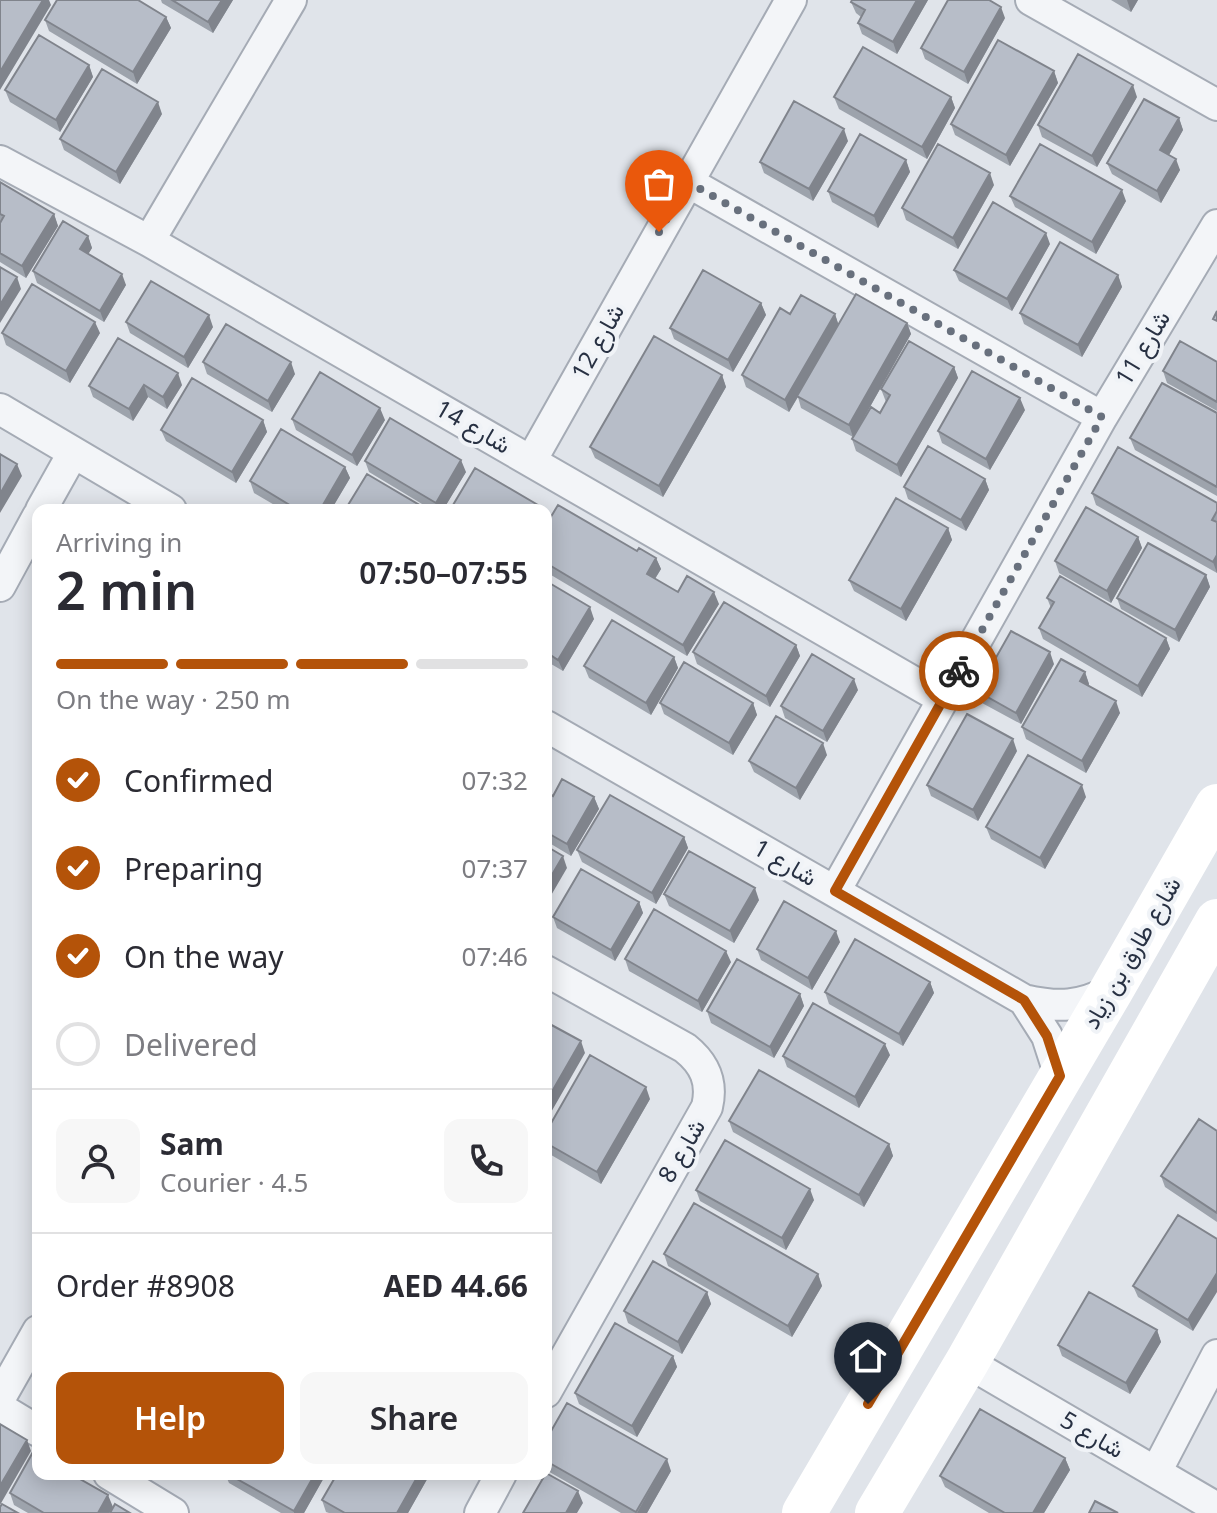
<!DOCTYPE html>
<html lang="en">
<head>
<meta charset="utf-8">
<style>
	:root { --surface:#fff; --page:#f7f7f7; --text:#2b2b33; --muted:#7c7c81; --line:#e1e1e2; --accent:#b45309 }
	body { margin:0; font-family:"Noto Sans",Vazirmatn,sans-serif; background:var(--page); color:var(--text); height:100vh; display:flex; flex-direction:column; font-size:30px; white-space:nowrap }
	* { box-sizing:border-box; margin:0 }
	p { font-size:26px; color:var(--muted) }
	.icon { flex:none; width:44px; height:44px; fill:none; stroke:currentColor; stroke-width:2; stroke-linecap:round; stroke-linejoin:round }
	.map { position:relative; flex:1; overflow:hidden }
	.side { position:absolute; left:32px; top:504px; width:520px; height:976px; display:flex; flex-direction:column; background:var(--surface); border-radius:16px; box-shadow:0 4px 20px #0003 }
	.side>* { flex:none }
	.pin { position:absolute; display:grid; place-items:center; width:68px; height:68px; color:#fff; margin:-82px -34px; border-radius:50% 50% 50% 0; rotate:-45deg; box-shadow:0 0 8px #0007 }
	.pin .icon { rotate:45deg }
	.courier { position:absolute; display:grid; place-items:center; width:80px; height:80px; margin:-40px; border:6px solid #b45309; border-radius:50%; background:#fff; color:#222; box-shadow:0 2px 10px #0007 }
	.head em { font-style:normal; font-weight:600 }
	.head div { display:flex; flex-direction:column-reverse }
	.head { display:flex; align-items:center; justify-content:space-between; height:136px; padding:0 24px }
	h1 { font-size:52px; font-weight:600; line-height:60px }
	.bar { display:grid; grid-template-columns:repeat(4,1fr); gap:12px 8px; align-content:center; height:96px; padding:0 24px }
	.bar i { height:10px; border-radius:6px; background:var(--line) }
	.bar .active { background:var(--accent) }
	.bar p { grid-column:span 4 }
	.line { display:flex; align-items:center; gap:20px; padding:0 24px; border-top:2px solid var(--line) }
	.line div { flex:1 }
	.round { display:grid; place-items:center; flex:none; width:84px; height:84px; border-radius:16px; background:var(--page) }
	ol { padding:0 24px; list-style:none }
	li { display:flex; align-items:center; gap:24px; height:88px }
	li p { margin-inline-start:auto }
	li .icon { padding:8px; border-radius:50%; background:var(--accent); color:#fff; stroke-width:4 }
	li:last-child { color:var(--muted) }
	li i { width:44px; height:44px; border:4px solid var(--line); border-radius:50% }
	.action { display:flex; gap:16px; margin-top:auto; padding:16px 24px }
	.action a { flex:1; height:92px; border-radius:16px; background:var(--accent); color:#fff; font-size:32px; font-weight:600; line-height:92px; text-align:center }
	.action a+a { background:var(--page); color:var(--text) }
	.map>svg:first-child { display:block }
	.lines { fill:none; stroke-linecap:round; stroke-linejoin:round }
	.minor-casing { stroke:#a5abb5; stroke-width:34 }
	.minor { stroke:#f3f5f8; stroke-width:30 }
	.secondary { stroke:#fff; stroke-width:44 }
	.wall { fill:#9da3ac }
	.shaded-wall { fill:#80848c }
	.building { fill:#b7bdc8; stroke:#80848c; stroke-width:2 }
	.done { stroke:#68707d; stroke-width:8; stroke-dasharray:0 14.4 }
	.route { stroke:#b45309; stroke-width:10 }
	.labels { text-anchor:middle; stroke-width:8; stroke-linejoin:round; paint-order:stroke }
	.street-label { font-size:24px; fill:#283143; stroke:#f0f3f7 }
</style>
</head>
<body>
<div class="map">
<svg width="1217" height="1513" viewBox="0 0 1217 1513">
	<rect width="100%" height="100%" fill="#e0e4ea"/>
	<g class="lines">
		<!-- minor casing -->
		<g class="minor-casing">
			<path id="minor" d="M1031 0 1217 105
				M0 161 149 241 943 699
				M688 182 1102 417
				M149 241 291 0
				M0 409 171 510
				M531 461 791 0
				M41 510 73 453
				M0 586 38 516
				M546 726 1024 1000C1059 1008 1079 1007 1111 991
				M835 891 1102 417 1217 225
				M546 971 685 1048C705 1064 713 1082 707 1107L546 1392
				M1024 1000 1047 1036 1060 1076
				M967 1362 1217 1508
				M0 1398 38 1331
				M0 1408 38 1431
				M1156 1472 1217 1355
				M109 1474 173 1513
				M480 1513 501 1474"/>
		</g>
		<!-- minor -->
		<use href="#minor" class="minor"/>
		<!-- secondary -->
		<path class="secondary" d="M804 1513 1111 991 1217 806
			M877 1513 967 1362 1217 921"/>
	</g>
	<!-- wall -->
	<path class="wall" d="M161 0H233L213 33 162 3Z
		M928 0 897 54 862 34 858 23 861 17 856 13 851 2Z
		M1111 0H1138L1131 12Z
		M166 17 171 28 137 84 49 31 45 20Z
		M1005 18 968 84 925 59 921 48Z
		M89 65 93 77 60 132 10 102 5 90Z
		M1054 71 1058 83 1010 166 955 135 951 124Z
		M834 97H951L955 108 927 159 839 109Z
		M1137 97 1097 167 1042 137 1038 125Z
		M162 114 120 184 64 150 60 139Z
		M1179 118 1183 130 1169 155 1180 170 1161 203 1112 174 1107 163Z
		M848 141 813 201 764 173 760 162Z
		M906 160 910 172 878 228 832 202 828 191Z
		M0 182 54 214 58 226 26 278 0 262Z
		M994 185 958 249 906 220 902 208Z
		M1010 196 1126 201 1096 254 1015 207Z
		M88 236 92 248 88 254 126 285 104 322 37 283 33 271Z
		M1050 244 1012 311 959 281 954 270Z
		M1118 275 1122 287 1082 357 1024 324 1020 313Z
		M761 303 766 315 733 372 674 339 670 328Z
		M790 314H835L838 324 907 323 911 334 853 437 801 408 798 397 789 412 746 387 742 375Z
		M126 322 213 327 188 368 130 333Z
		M2 333H100L70 383 6 345Z
		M203 362 295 374 272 412 207 374Z
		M1217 362V411L1167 383 1163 371Z
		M954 367 958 378 901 477 856 451 852 439 880 413 886 402 881 389Z
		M722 375 726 387 663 497 595 458 590 447Z
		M182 385 167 409 148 397 133 421 93 397 89 386Z
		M1025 410 990 470 942 443 938 431Z
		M1217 413V496L1135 450 1130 438Z
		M292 419 385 420 357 466 296 430Z
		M263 420 267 432 236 483 166 441 161 430Z
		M365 461 466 472 443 510H432L369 472Z
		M345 467 350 478 331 510H283L254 493 250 481Z
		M985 479 989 490 966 531 908 499 904 487Z
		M1092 493 1217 503V573L1096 505Z
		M546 525 656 558 661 569 655 579 678 592 719 604 687 656 546 572Z
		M948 528 952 540 906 621 854 591 849 580Z
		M1138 537 1142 548 1111 603 1059 573 1055 561Z
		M1206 575 1210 587 1179 642 1121 609 1117 598Z
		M546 581 594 619 563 671 546 661Z
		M1047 598 1166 638 1170 649 1142 697 1043 639 1039 628 1051 608Z
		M796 645 800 656 770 707 697 664 693 652Z
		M674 657 678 668 651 715 589 678 584 666Z
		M1054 664 1021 724 982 703 977 691Z
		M1085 672 1089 684 1088 686 1120 713 1086 773 1026 739 1022 727Z
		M858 690 827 742 785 718 781 706Z
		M660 703H753L757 715 733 755 664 714Z
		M1017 751 978 821 931 796 927 785Z
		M827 755 800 800 754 772 749 761Z
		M546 792 553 796 594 797 599 809 571 856 546 841Z
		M1086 797 1045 869 991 839 986 827Z
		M684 837 688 848 656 904 582 862 577 850Z
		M664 894 759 900 734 943 669 906Z
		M639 902 643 913 615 961 557 928 553 917Z
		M840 942 812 990 761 960 757 949Z
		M625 959 731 962 702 1012 629 971Z
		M930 982 934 993 903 1046 829 1004 825 992Z
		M800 994 804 1006 774 1058 711 1023 707 1011Z
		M890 1055 859 1108 787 1067 783 1056Z
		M650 1099 601 1184 546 1152V1132Z
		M729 1121 889 1144 893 1156 864 1207 733 1132Z
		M1217 1131V1222L1165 1187 1161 1176Z
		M696 1190 814 1200 786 1250 700 1201Z
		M1217 1239 1193 1331 1138 1297 1133 1286Z
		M664 1254 818 1274 822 1286 792 1337 668 1266Z
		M707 1292 711 1304 682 1354 628 1323 624 1311Z
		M1157 1330 1161 1342 1130 1394 1062 1356 1058 1345Z
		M673 1356 677 1367 637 1437 579 1404 575 1393Z
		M546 1440 671 1471 647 1513H621L546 1470Z
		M1065 1458 1070 1470 1044 1513H989L945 1487 940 1476Z
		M225 1474H326L304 1513H281L229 1483Z
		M430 1474 408 1513H329L326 1512 322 1500Z
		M10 1493 113 1507 109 1513H28L14 1505Z"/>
	<!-- shaded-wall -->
	<path class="shaded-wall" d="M43 0H49L51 5 0 90V72Z
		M222 0H233L213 33 208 22Z
		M917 0H928L897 54 893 42Z
		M1127 0H1138L1131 12Z
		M1001 7 1005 18 968 84 964 72Z
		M166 17 171 28 137 84 133 72Z
		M89 65 93 77 60 132 56 120Z
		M1054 71 1058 83 1010 166 1006 155Z
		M1133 85 1137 97 1097 167 1092 156Z
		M951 97 955 108 927 159 922 147Z
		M158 102 162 114 120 184 116 172Z
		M1179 118 1183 130 1165 162 1160 150Z
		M844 129 848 141 813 201 809 189Z
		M1176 159 1180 170 1161 203 1157 191Z
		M906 160 910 172 878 228 874 216Z
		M990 173 994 185 958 249 953 238Z
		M1122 190 1126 201 1096 254 1092 242Z
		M54 214 58 226 26 278 22 266Z
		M1046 233 1050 244 1012 311 1007 299Z
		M88 236 92 248 84 261 80 249Z
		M122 274 126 285 104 322 100 311Z
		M1118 275 1122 287 1082 357 1078 345Z
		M17 277 21 289 0 323V305Z
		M761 303 766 315 733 372 728 360Z
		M835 314 839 326 789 412 785 400Z
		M209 315 213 327 188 368 184 357Z
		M95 322 100 333 70 383 66 371Z
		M907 323 911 334 853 437 849 425Z
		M291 362 295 374 272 412 268 401Z
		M954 367 958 378 901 477 897 465Z
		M178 373 182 385 167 409 163 397Z
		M722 375 726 387 663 497 659 486Z
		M144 385 148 397 133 421 129 409Z
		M1020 398 1025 410 990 470 986 459Z
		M380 408 385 420 357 466 352 455Z
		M263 420 267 432 236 483 232 472Z
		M461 460 466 472 443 510H438L436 503Z
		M17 464 22 476 0 513V494Z
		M345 467 350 478 331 510H320Z
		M985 479 989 490 966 531 961 520Z
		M948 528 952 540 906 621 901 609Z
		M1138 537 1142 548 1111 603 1107 591Z
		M1217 555V573L1213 562Z
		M656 558 661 569 651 585 647 574Z
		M1206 575 1210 587 1179 642 1175 630Z
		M714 592 719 604 687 656 683 645Z
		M590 607 594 619 563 671 558 660Z
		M1166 638 1170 649 1142 697 1138 686Z
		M796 645 800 656 770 707 766 696Z
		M1050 652 1054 664 1021 724 1016 713Z
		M674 657 678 668 651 715 646 703Z
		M1085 672 1089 684 1085 693 1080 681Z
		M854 679 858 690 827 742 823 731Z
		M1116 701 1120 713 1086 773 1082 761Z
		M753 703 757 715 733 755 729 743Z
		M1013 739 1017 751 978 821 973 810Z
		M823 743 827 755 800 800 796 788Z
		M1082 785 1086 797 1045 869 1040 858Z
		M594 797 599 809 571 856 567 844Z
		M684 837 688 848 656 904 652 893Z
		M563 856 567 868 546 904V885Z
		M755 888 759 900 734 943 730 931Z
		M639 902 643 913 615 961 611 950Z
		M836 931 840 942 812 990 808 978Z
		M726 951 731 962 702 1012 698 1001Z
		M930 982 934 993 903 1046 899 1034Z
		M800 994 804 1006 774 1058 770 1047Z
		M581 1041 585 1053 546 1121V1102Z
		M885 1044 890 1055 859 1108 855 1097Z
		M646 1087 650 1099 601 1184 597 1172Z
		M889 1144 893 1156 864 1207 859 1195Z
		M810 1189 814 1200 786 1250 782 1238Z
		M1217 1273V1292L1193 1331 1188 1320Z
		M818 1274 822 1286 792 1337 788 1326Z
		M707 1292 711 1304 682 1354 678 1342Z
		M1157 1330 1161 1342 1130 1394 1126 1383Z
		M673 1356 677 1367 637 1437 632 1426Z
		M27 1440 31 1451 0 1505V1486Z
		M1065 1458 1070 1470 1044 1513H1033Z
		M667 1459 671 1471 647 1513H637Z
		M315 1474H326L304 1513H294V1511Z
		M419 1474H430L408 1513H397Z
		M578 1491 583 1503 577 1513H566Z
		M108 1495 113 1507 109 1513H98Z"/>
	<!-- building -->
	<path class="building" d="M0 0H43L0 72Z
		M57 0H138L166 17 133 72 45 20Z
		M172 0H222L208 22Z
		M852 0H917L893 42 858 23 865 10 851 2Z
		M948 0H989L1001 7 964 72 921 48Z
		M39 35 89 65 56 120 5 90Z
		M998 40 1054 71 1006 155 951 124Z
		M863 47 951 97 922 147 834 97Z
		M1078 54 1133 85 1092 156 1038 125Z
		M102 69 158 102 116 172 60 139Z
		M1144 99 1179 118 1160 150 1176 159 1157 191 1107 163Z
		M794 101 844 129 809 189 760 162Z
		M860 134 906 160 874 216 828 191Z
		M938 144 990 173 953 238 902 208Z
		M1040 144 1122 190 1092 242 1010 196Z
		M0 182 54 214 22 266 0 253V223L4 216 0 214Z
		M993 202 1046 233 1007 299 954 270Z
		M63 221 88 236 80 249 122 274 100 311 33 271Z
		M1060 242 1118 275 1078 345 1020 313Z
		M0 267 17 277 0 305Z
		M703 270 761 303 728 360 670 328Z
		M151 281 209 315 184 357 126 322Z
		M32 284 95 322 66 371 2 333Z
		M856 294 907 323 849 425 797 396Z
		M801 295 835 314 785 400 742 375 780 308 790 314Z
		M1217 311V321L1213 319Z
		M226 324 291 362 268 401 203 362Z
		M654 336 722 375 659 486 590 447Z
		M118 338 178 373 163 397 144 385 129 409 89 386Z
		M909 341 954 367 897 465 852 439 871 407 880 413 890 395 881 389Z
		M1180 341 1217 362V402L1163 371Z
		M972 371 1020 398 986 459 938 431Z
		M320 372 380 408 352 455 292 419Z
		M192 378 263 420 232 472 161 430Z
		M1162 383 1217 413V487L1130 438Z
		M390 418 461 460 436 503 365 461Z
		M281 429 345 467 320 510H298L250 481Z
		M928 446 985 479 961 520 904 487Z
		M1118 447 1217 503V511L1212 520 1217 522V555L1213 562 1092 493Z
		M0 454 17 464 0 494Z
		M475 468 538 505 535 510H450Z
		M367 474 428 510H345Z
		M896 498 948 528 901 609 849 580Z
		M558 505 637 551 639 548 656 558 647 574 678 592 687 576 714 592 683 645 546 563V525Z
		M1086 507 1138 537 1107 591 1055 561Z
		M1148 543 1206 575 1175 630 1117 598Z
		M1060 576 1166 638 1138 686 1039 628 1054 602 1047 598Z
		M546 581 590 607 558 660 546 652Z
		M724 602 796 645 766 696 693 652Z
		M612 620 674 657 646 703 584 666Z
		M1011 631 1050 652 1016 713 977 691Z
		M812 654 854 679 823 731 781 706Z
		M1061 659 1085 672 1080 681 1116 701 1082 761 1022 727Z
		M684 662 753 703 729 743 660 703Z
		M967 714 1013 739 973 810 927 785Z
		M776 716 823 743 796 788 749 761Z
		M1028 755 1082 785 1040 858 986 827Z
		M562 779 594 797 567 844 546 832V792L553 796Z
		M610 795 684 837 652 893 577 850Z
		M546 846 563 856 546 885Z
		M689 851 755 888 730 931 664 894Z
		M581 869 639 902 611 950 553 917Z
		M784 901 836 931 808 978 757 949Z
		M654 909 726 951 698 1001 625 959Z
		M855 939 930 982 899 1034 825 992Z
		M737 959 800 994 770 1047 707 1011Z
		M813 1003 885 1044 855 1097 783 1056Z
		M546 1022 581 1041 546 1102Z
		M590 1055 646 1087 597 1172 546 1143V1132Z
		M759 1070 889 1144 859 1195 729 1121Z
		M1199 1119 1217 1131V1213L1161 1176Z
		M725 1140 810 1189 782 1238 696 1190Z
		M694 1203 818 1274 788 1326 664 1254Z
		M1178 1215 1217 1239V1273L1188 1320 1133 1286Z
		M653 1261 707 1292 678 1342 624 1311Z
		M1089 1292 1157 1330 1126 1383 1058 1345Z
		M615 1323 673 1356 632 1426 575 1393Z
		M567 1403 667 1459 636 1512 546 1461V1440Z
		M980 1409 1065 1458 1033 1513H1005L940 1476Z
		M0 1424 27 1440 0 1486Z
		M33 1452 38 1455V1474H71L108 1495 98 1513H44L10 1493Z
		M546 1473 578 1491 566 1513H523Z
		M228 1474H315L294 1511Z
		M337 1474H419L397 1513H345L322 1500Z
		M1095 1501 1118 1513H1089Z
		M2 1504 18 1513H0V1507Z
		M115 1504 130 1513H110Z"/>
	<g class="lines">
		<!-- done -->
		<path class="done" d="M659 232 688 182 1102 417 959 671"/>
		<!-- route -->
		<path class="route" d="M868 1404 1060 1076 1047 1036 1024 1000 835 891 959 671"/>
	</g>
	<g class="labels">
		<!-- street labels -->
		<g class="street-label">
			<text transform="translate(598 342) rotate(-61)" y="8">شارع 12</text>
			<text transform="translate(1143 348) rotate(-59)" y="8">شارع 11</text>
			<text transform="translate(473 427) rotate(30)" y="8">شارع 14</text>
			<text transform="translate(785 863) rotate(30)" y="8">شارع 1</text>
			<text transform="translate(1132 953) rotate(-60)" y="8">شارع طارق بن زياد</text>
			<text transform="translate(682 1151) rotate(-60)" y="8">شارع 8</text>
			<text transform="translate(1092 1435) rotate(30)" y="8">شارع 5</text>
		</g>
	</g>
</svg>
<div class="pin" style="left:659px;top:232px;background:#ea580c"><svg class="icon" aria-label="bag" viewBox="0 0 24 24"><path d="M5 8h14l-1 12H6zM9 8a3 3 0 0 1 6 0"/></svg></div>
<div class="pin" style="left:868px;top:1404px;background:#1f2937"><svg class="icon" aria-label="home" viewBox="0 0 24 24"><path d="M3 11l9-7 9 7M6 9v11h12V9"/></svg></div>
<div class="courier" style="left:959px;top:671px"><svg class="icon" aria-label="bike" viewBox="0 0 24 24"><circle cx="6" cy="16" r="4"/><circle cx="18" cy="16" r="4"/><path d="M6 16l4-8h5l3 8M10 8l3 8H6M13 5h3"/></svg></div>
<section class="side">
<div class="head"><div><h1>2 min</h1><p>Arriving in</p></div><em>07:50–07:55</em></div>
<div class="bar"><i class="active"></i><i class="active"></i><i class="active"></i><i></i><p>On the way · 250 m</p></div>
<ol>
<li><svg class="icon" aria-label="check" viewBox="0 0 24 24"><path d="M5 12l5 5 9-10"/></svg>Confirmed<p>07:32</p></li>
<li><svg class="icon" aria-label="check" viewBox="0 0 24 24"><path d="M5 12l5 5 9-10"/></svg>Preparing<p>07:37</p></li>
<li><svg class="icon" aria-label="check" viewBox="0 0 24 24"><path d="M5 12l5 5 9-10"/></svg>On the way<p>07:46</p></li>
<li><i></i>Delivered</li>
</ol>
<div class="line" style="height:144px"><a class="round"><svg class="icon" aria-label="person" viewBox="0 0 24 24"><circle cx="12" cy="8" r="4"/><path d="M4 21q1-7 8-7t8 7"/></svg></a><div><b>Sam</b><p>Courier · 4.5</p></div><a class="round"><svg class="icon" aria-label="phone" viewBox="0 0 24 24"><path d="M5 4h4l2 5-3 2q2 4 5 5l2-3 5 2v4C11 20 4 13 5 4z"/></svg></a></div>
<div class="line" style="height:104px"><div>Order #8908</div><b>AED 44.66</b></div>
<div class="action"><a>Help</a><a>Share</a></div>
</section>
</div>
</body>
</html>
